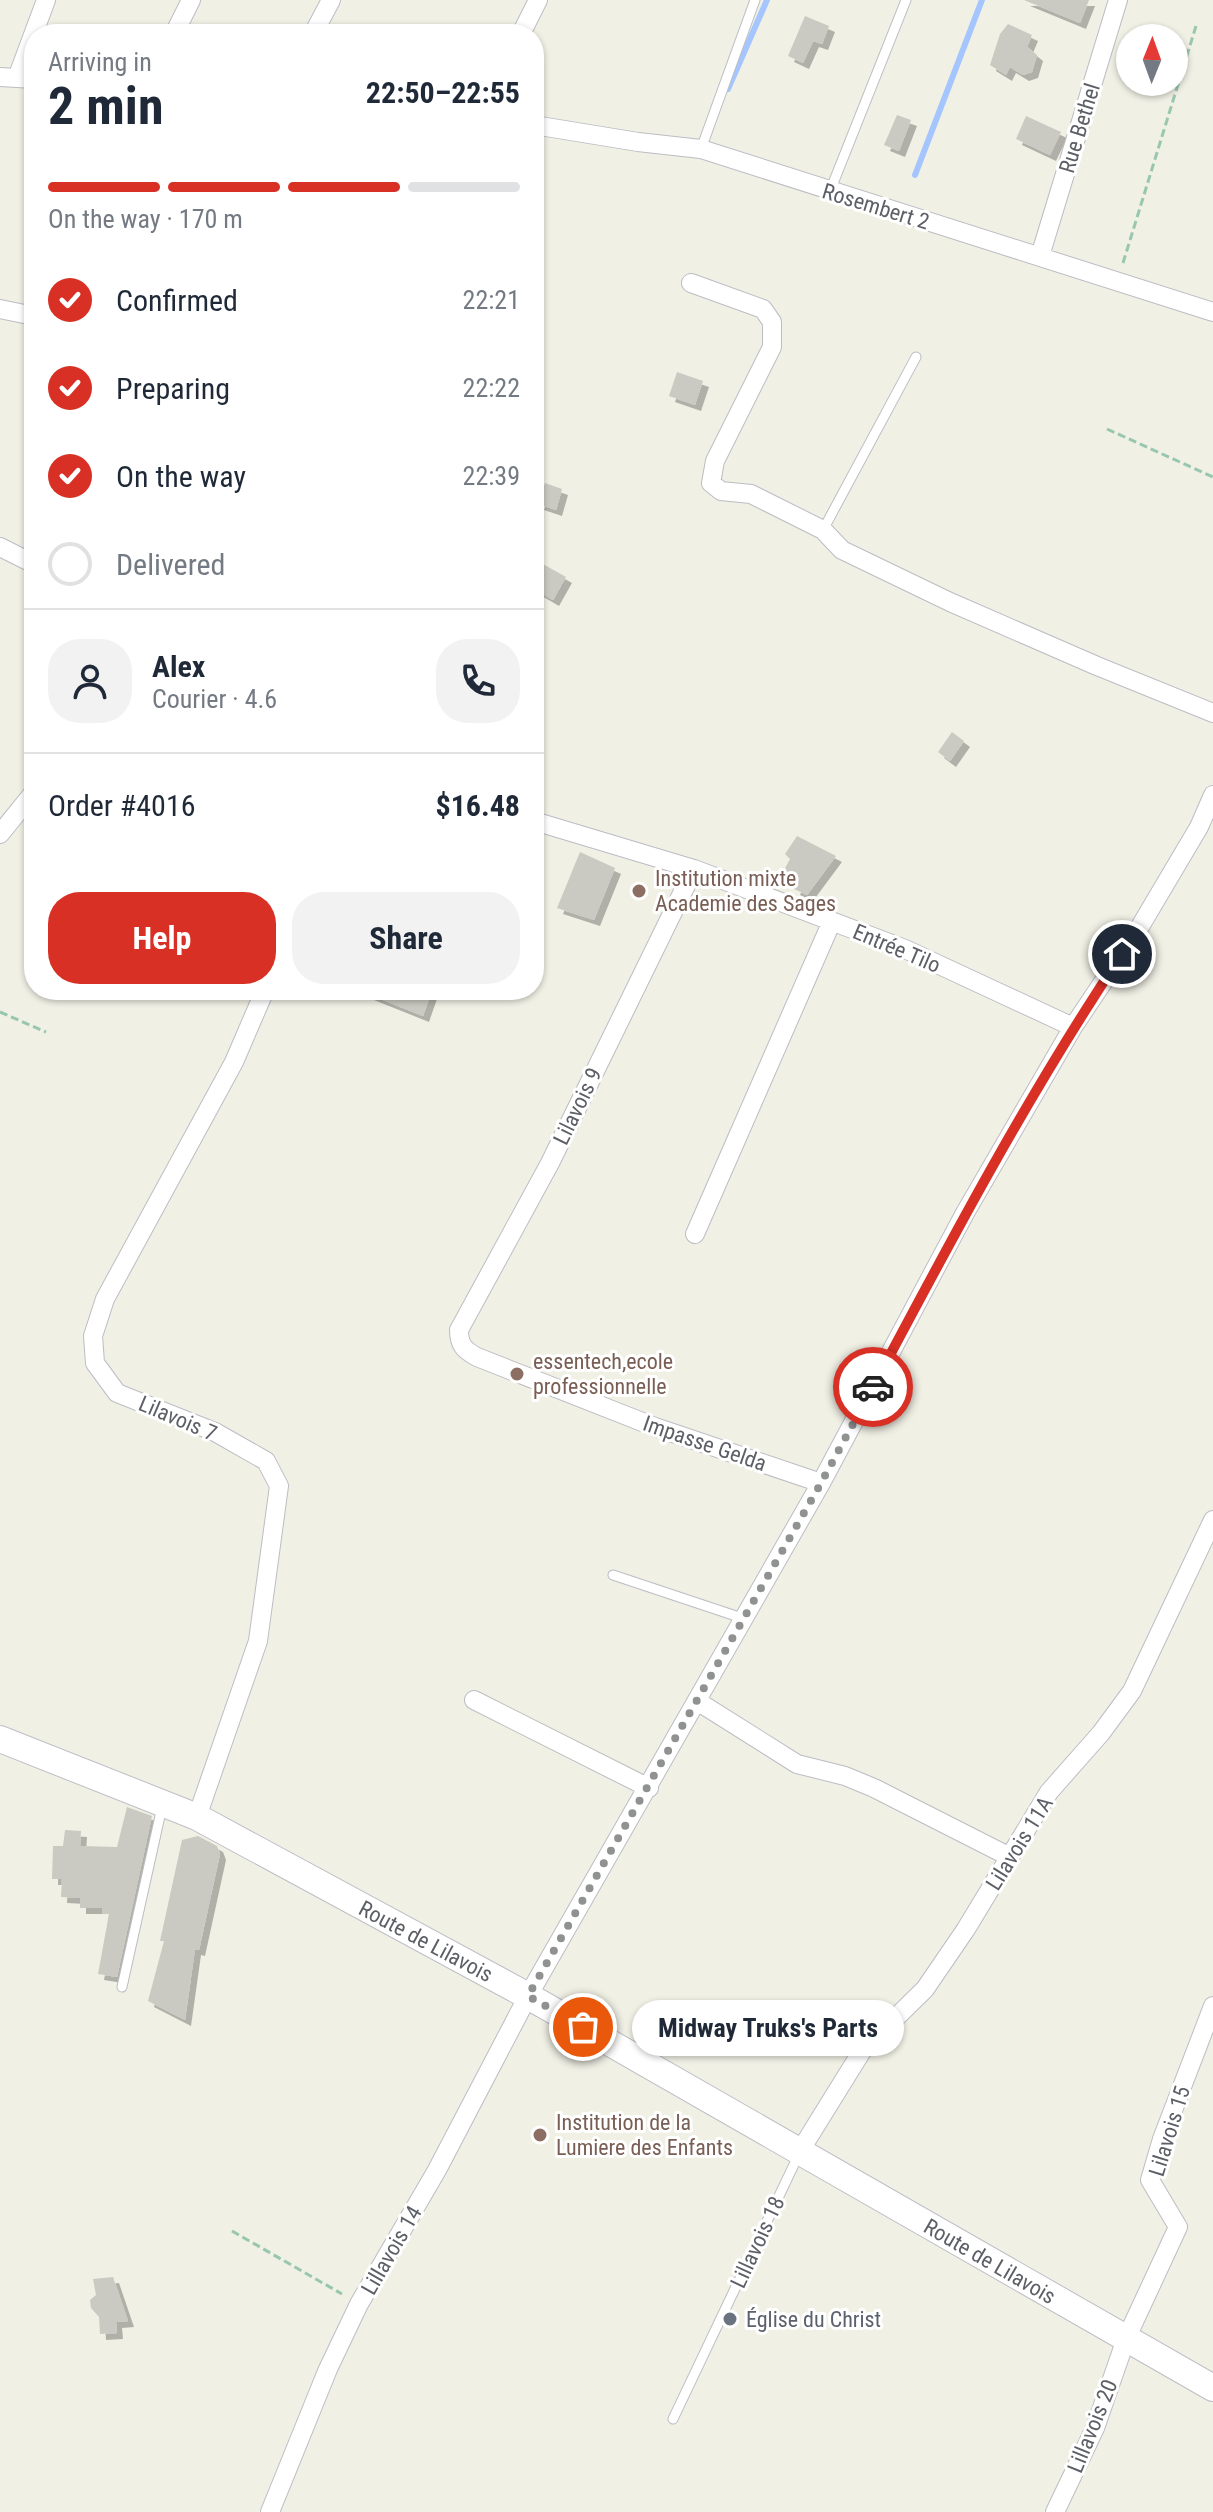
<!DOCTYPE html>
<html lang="en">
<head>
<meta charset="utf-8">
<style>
	:root { --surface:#fff; --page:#f2f2f3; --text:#1f2937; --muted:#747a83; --line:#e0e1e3; --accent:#d93025 }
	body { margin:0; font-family:"Roboto Condensed",sans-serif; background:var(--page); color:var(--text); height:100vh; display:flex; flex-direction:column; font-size:30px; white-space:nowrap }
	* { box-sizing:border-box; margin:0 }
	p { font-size:26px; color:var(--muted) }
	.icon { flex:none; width:44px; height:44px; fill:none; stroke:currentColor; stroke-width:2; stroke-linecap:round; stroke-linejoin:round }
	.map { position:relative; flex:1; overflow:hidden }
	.details { position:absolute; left:24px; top:24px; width:520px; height:976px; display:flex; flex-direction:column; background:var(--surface); border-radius:32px; box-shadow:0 2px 6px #0004 }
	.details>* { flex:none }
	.needle { width:52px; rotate:1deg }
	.buttons { position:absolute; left:1116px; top:24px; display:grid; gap:16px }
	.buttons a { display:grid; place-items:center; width:72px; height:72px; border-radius:50%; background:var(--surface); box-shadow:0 2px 6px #0004; font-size:40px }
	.pin { position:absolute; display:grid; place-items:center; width:68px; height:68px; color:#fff; margin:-34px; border:4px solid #fff; border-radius:50%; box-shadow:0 2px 8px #0007 }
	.courier { position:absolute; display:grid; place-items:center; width:80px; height:80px; margin:-40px; border:6px solid #d93025; border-radius:50%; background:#fff; color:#222; box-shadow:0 2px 10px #0007 }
	.bubble { position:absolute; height:56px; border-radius:28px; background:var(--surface); box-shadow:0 2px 6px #0004; font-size:26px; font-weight:700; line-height:56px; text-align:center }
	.head em { font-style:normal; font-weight:700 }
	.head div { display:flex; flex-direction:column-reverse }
	.head { display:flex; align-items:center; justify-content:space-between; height:136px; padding:0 24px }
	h1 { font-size:52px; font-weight:700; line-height:60px }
	.bar { display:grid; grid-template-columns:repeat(4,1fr); gap:12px 8px; align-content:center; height:96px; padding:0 24px }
	.bar i { height:10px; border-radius:6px; background:var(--line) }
	.bar .current { background:var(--accent) }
	.bar p { grid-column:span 4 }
	.line { display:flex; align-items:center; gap:20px; padding:0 24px; border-top:2px solid var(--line) }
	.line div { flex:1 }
	.round { display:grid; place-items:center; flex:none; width:84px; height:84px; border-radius:32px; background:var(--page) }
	ol { padding:0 24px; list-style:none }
	li { display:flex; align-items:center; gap:24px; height:88px }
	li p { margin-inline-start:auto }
	li .icon { padding:8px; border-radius:50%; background:var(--accent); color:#fff; stroke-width:4 }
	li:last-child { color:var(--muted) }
	li i { width:44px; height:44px; border:4px solid var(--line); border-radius:50% }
	.cta { display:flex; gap:16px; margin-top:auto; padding:16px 24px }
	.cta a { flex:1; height:92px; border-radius:32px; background:var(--accent); color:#fff; font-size:32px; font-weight:700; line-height:92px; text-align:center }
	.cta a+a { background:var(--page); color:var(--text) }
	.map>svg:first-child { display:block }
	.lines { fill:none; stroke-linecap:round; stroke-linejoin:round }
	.stream { stroke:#a5c5ff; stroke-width:6 }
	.building { fill:#cbcac2; filter:url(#shadow) }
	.lane-casing { stroke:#bcbdc4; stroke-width:11 }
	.street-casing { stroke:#bcbdc4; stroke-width:20 }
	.secondary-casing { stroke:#bdbfc6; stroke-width:28 }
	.path { stroke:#98c7af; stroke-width:3; stroke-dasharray:8 4; stroke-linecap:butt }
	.lane { stroke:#fff; stroke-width:9 }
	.street { stroke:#fff; stroke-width:18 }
	.secondary { stroke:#fff; stroke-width:26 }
	.done { stroke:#909292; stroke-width:8; stroke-dasharray:0 14.4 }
	.route { stroke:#d93025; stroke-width:10 }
	.education-dot { fill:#8d6e63; stroke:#fff; stroke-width:3 }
	.worship-dot { fill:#6b7280; stroke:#fff; stroke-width:3 }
	.labels { text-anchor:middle; stroke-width:6; stroke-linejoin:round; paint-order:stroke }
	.street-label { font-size:22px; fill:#5c5f66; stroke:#fff }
	.education-label { font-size:22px; fill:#785e54; stroke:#fff; text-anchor:start }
	.worship-label { font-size:22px; fill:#5b616d; stroke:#fff; text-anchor:start }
</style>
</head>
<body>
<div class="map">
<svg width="1213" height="2512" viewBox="0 0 1213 2512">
	<defs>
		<filter id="shadow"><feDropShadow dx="6" dy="6" stdDeviation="0" flood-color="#0004"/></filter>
	</defs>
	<rect width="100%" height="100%" fill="#f0f0e5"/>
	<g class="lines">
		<!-- stream -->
		<path class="stream" d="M728 89 767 0
			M915 175 982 0"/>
	</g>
	<!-- building -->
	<path class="building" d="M1024 0H1089L1080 23Z
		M805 16 829 26 822 44 813 41 803 63 788 56Z
		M1008 24 1032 35 1027 47 1037 55 1032 72 1023 75 1010 67 1006 75 990 65 1000 34Z
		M897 115 911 120 899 151 884 145Z
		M1026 116 1061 132 1050 155 1016 139Z
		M677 372 703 381 695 405 669 396Z
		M545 483 562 489 556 510 538 504Z
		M534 559 566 577 553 600 534 589Z
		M952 732 964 741 950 761 938 752Z
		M797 836 836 856 807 895 794 889 797 882 783 872 790 859 785 854Z
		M580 852 615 868 594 920 557 908Z
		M358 990H432L423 1016Z
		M127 1807 152 1816 117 1977 98 1974 109 1914 102 1913 103 1908H80V1898L61 1897 62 1879H52L53 1846H63L65 1830 81 1831 80 1846 117 1847Z
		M198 1836 217 1846 220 1854 199 1950 195 1949 185 2020 148 2001 164 1941H160L182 1840Z
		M113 2277 128 2321 116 2322 117 2333 100 2334 99 2317 91 2308 90 2300 96 2295 93 2279Z"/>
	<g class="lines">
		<!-- lane casing -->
		<g class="lane-casing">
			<path id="lane" d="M701 149 755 0
				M830 191 906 0
				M823 530 916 357
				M613 1575 742 1618
				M122 1987 162 1807
				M673 2419 799 2154"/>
		</g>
		<!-- street casing -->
		<g class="street-casing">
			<path id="street" d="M174 34 191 0
				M313 34 331 0
				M521 34 538 0
				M0 77 34 79
				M17 78 46 0
				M534 125 638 142 701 149 1213 312
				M1040 256 1118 0
				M691 283 763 309 772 322V347L715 461 711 483 721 491 751 494 823 530 842 550 950 602 1097 666 1213 713
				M0 309 34 316
				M0 547 34 564
				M534 821 694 869 905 949 1073 1027
				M0 834 34 792
				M694 869 550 1163 459 1330C459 1345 464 1350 477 1357L655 1427 821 1483
				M695 1234 832 921
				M474 1700 649 1788
				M697 1701 797 1764 845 1776 874 1788 1010 1857
				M197 1817 258 1641 279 1486 266 1461 215 1432 117 1393 95 1363 93 1336 105 1299 234 1062 265 990
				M800 2151 862 2051 925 1989 966 1929 1049 1792 1101 1733 1132 1691 1213 1520
				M270 2512 328 2369 359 2304 437 2170 528 1996 821 1483 965 1213 1073 1027 1138 930 1199 827 1213 795
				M1055 2512 1095 2428 1126 2339 1178 2227 1150 2180 1162 2139 1213 2006"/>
		</g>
		<!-- secondary casing -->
		<g class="secondary-casing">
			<path id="secondary" d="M0 1739 197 1817 528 1996 1213 2388"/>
		</g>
		<!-- path -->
		<path class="path" d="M1123 263 1196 26
			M1107 429 1213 477
			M0 1012 46 1032
			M232 2231 342 2294"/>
		<!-- lane -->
		<use href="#lane" class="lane"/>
		<!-- street -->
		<use href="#street" class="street"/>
		<!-- secondary -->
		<use href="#secondary" class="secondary"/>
	</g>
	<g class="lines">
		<!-- done -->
		<path class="done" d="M583 2027 528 1996 821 1483 873 1387"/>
		<!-- route -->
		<path class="route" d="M873 1387C951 1240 1029 1093 1122 954"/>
	</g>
	<!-- markers -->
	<g class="education-dot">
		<circle cx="639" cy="891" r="8"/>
		<circle cx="517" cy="1374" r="8"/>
		<circle cx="540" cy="2135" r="8"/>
	</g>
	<circle class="worship-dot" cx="730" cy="2319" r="8"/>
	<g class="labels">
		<!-- street labels -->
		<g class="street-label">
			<text transform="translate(1079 128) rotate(-73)" y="8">Rue Bethel</text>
			<text transform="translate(876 206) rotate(17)" y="8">Rosembert 2</text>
			<text transform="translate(897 948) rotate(23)" y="8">Entrée Tilo</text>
			<text transform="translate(577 1106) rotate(-64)" y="8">Lilavois 9</text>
			<text transform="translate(178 1418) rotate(23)" y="8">Lilavois 7</text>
			<text transform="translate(705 1443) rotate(19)" y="8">Impasse Gelda</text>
			<text transform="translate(1019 1843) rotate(-58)" y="8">Lilavois 11A</text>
			<text transform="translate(426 1941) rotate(28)" y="8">Route de Lilavois</text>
			<text transform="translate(1169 2131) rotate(-73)" y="8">Lilavois 15</text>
			<text transform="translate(757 2242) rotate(-65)" y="8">Lillavois 18</text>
			<text transform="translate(391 2250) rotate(-60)" y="8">Lillavois 14</text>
			<text transform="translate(990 2261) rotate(30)" y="8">Route de Lilavois</text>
			<text transform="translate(1092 2426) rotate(-68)" y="8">Lillavois 20</text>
		</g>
		<!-- education labels -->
		<g class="education-label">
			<text x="655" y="886">Institution mixte<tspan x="655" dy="25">Academie des Sages</tspan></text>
			<text x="533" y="1369">essentech,ecole<tspan x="533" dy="25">professionnelle</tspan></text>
			<text x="556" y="2130">Institution de la<tspan x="556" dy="25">Lumiere des Enfants</tspan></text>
		</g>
		<!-- worship labels -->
		<g class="worship-label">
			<text x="746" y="2327">Église du Christ</text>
		</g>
	</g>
</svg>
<div class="buttons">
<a><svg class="needle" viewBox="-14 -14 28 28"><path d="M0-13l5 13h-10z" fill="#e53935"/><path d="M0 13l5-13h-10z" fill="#747a83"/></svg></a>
</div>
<div class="pin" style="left:583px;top:2027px;background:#ea580c"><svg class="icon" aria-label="bag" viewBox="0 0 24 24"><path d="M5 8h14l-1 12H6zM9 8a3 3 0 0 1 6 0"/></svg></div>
<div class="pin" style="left:1122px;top:954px;background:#1f2937"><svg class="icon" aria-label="home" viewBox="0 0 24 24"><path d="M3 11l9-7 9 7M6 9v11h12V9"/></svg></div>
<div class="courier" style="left:873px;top:1387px"><svg class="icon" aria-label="car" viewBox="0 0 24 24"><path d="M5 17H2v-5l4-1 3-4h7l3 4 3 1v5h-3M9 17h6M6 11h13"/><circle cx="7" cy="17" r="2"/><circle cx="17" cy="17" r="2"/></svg></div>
<div class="bubble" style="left:632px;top:2000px;width:272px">Midway Truks's Parts</div>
<section class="details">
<div class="head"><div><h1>2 min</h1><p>Arriving in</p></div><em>22:50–22:55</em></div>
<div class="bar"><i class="current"></i><i class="current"></i><i class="current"></i><i></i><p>On the way · 170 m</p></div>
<ol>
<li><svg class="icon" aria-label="check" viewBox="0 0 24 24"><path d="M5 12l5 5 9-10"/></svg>Confirmed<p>22:21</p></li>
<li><svg class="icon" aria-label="check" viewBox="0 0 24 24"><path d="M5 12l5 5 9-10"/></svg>Preparing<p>22:22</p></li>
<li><svg class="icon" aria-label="check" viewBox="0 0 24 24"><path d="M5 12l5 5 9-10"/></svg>On the way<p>22:39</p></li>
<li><i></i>Delivered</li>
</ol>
<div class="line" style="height:144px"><a class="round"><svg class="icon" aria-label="person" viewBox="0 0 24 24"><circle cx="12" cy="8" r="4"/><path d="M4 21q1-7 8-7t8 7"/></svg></a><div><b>Alex</b><p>Courier · 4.6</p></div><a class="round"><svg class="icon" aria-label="phone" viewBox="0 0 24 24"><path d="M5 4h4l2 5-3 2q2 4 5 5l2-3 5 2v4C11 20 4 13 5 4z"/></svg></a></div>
<div class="line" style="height:104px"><div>Order #4016</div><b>$16.48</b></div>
<div class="cta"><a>Help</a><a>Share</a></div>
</section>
</div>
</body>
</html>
